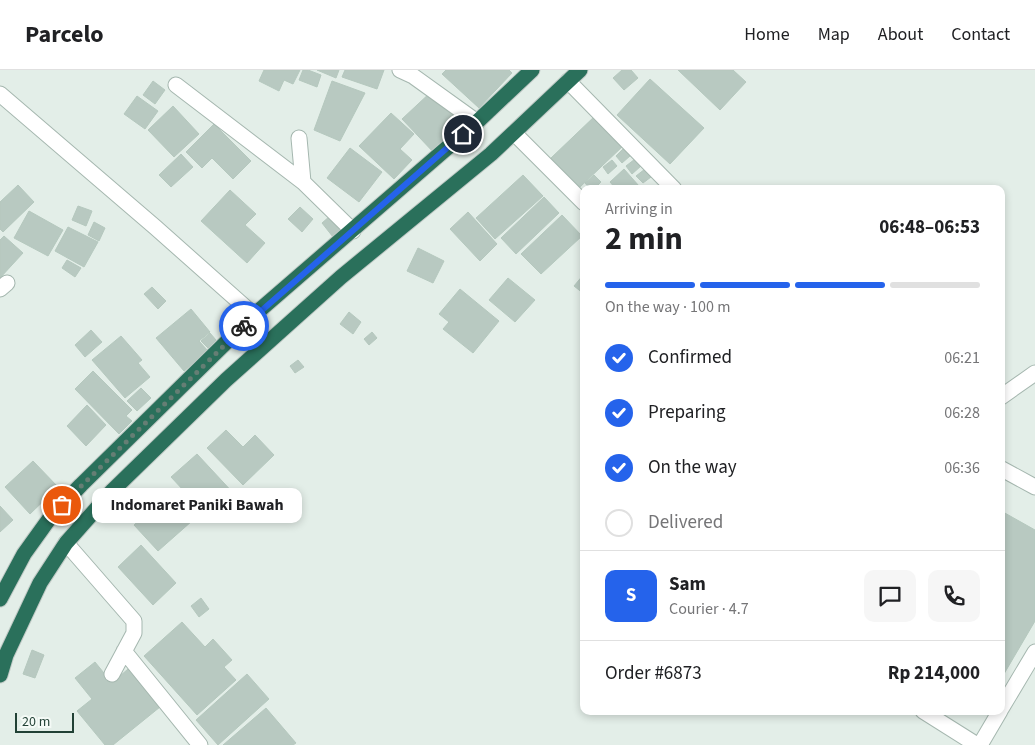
<!DOCTYPE html>
<html lang="en">
<head>
<meta charset="utf-8">
<style>
	:root { --surface:#fff; --page:#f6f6f6; --text:#202124; --muted:#757577; --line:#e0e0e0; --accent:#2563eb }
	body { margin:0; font-family:"Source Sans 3",sans-serif; background:var(--page); color:var(--text); height:100vh; display:flex; flex-direction:column; font-size:19px; white-space:nowrap }
	* { box-sizing:border-box; margin:0 }
	p { font-size:16px; color:var(--muted) }
	.icon { flex:none; width:28px; height:28px; fill:none; stroke:currentColor; stroke-width:2; stroke-linecap:round; stroke-linejoin:round }
	.map { position:relative; flex:1; overflow:hidden }
	.drawer { position:absolute; left:580px; top:115px; width:425px; height:530px; display:flex; flex-direction:column; background:var(--surface); border-radius:10px; box-shadow:0 2px 8px #0003 }
	.drawer>* { flex:none }
	.scale { position:absolute; left:15px; bottom:12px; width:59px; box-sizing:border-box; padding-left:5px; border:2px solid #214135; border-top:0; font-size:14px; line-height:18px; white-space:nowrap; color:#214135; -webkit-text-stroke:4px #f4faf6; paint-order:stroke }
	.pin { position:absolute; display:grid; place-items:center; width:42px; height:42px; color:#fff; margin:-21px; border:2px solid #fff; border-radius:50%; box-shadow:0 1px 5px #0007 }
	.courier { position:absolute; display:grid; place-items:center; width:50px; height:50px; margin:-25px; border:4px solid #2563eb; border-radius:50%; background:#fff; color:#222; box-shadow:0 1px 6px #0007 }
	.bubble { position:absolute; height:35px; border-radius:10px; background:var(--surface); box-shadow:0 2px 8px #0003; font-size:16px; font-weight:700; line-height:35px; text-align:center }
	.overview em { font-style:normal; font-weight:700 }
	.overview div { display:flex; flex-direction:column-reverse }
	.overview { display:flex; align-items:center; justify-content:space-between; height:85px; padding:0 25px }
	h1 { font-size:32px; font-weight:700; line-height:38px }
	.bar { display:grid; grid-template-columns:repeat(4,1fr); gap:8px 5px; align-content:center; height:60px; padding:0 25px }
	.bar i { height:6px; border-radius:4px; background:var(--line) }
	.bar .selected { background:var(--accent) }
	.bar p { grid-column:span 4 }
	.line { display:flex; align-items:center; gap:12px; padding:0 25px; border-top:1px solid var(--line) }
	.line div { flex:1 }
	.round { display:grid; place-items:center; flex:none; width:52px; height:52px; border-radius:10px; background:var(--page) }
	ol { padding:0 25px; list-style:none }
	li { display:flex; align-items:center; gap:15px; height:55px }
	li p { margin-inline-start:auto }
	li .icon { padding:5px; border-radius:50%; background:var(--accent); color:#fff; stroke-width:4 }
	li:last-child { color:var(--muted) }
	li i { width:28px; height:28px; border:2px solid var(--line); border-radius:50% }
	header { display:flex; align-items:center; gap:30px; box-sizing:border-box; height:70px; padding:0 25px; background:var(--surface); border-bottom:1px solid var(--line) }
	header strong { font-size:24px }
	nav { display:flex; gap:28px; margin-inline-start:auto; font-size:18px }
	.map>svg:first-child { display:block }
	.building { fill:#b8c9c1; stroke:#b5c8be }
	.lines { fill:none; stroke-linecap:round; stroke-linejoin:round }
	.minor-casing { stroke:#a5b7af; stroke-width:17 }
	.highway-casing { stroke:#c1cac6; stroke-width:17 }
	.minor { stroke:#fff; stroke-width:15 }
	.highway { stroke:#2a705b; stroke-width:15 }
	.done { stroke:#657e74; stroke-width:5; stroke-dasharray:0 9 }
	.route { stroke:#2563eb; stroke-width:6 }
</style>
</head>
<body>
<header>
<strong>Parcelo</strong>
<nav><a>Home</a><a>Map</a><a>About</a><a>Contact</a></nav>
</header>
<div class="map">
<svg width="1035" height="675" viewBox="0 0 1035 675">
	<rect width="100%" height="100%" fill="#e3eee8"/>
	<!-- building -->
	<path class="building" d="M264 0H300L293 14 284 10 279 21 259 11Z
		M303 0H308L321 5 317 17 299 10Z
		M317 0H339L336 8Z
		M345 0H384L377 19 342 7Z
		M446 0H509L512 3 479 38 442 4Z
		M622 0H631L638 8 624 20 613 8Z
		M678 0H733L746 12 720 40Z
		M650 9 704 58 670 94 617 45Z
		M153 11 165 20 155 34 143 25Z
		M332 11 365 23 340 71 314 60Z
		M432 21 465 57 436 85 402 49Z
		M137 26 158 41 145 59 124 44Z
		M173 36 199 64 174 87 148 60Z
		M391 43 414 64 400 79 412 90 394 109 359 76Z
		M596 45 624 75 579 118 551 88Z
		M214 54 251 91 233 109 212 88 202 98 186 82Z
		M350 78 382 102 359 132 327 108Z
		M623 79 630 86 622 93 616 86Z
		M181 84 193 97 171 117 159 105Z
		M635 89 641 96 632 104 626 96Z
		M612 90 617 96 608 104 603 97Z
		M624 99 639 116 636 119H616L610 112Z
		M645 99 651 107 643 113 636 106Z
		M523 105 543 126 495 169 476 148Z
		M594 105 601 112 594 119H590L585 113Z
		M18 115 34 132 3 162 0 159V132Z
		M230 120 256 144 245 155 265 173 247 193 201 151Z
		M544 127 559 143 516 184 501 168Z
		M78 136 92 141 86 156 72 150Z
		M300 137 313 149 302 162 288 149Z
		M29 141 63 160 48 186 14 168Z
		M468 142 497 174 480 191 450 159Z
		M562 145 582 166 541 204 521 184Z
		M330 146 341 161 333 167 322 153Z
		M94 152 105 158 99 171 88 165Z
		M68 157 98 172 84 197 55 181Z
		M4 166 23 183 0 208V170Z
		M418 178 444 191 433 213 407 201Z
		M67 190 81 198 75 207 62 198Z
		M584 204V224L574 216Z
		M508 208 535 230 515 252 489 230Z
		M152 217 166 231 158 239 144 224Z
		M460 219 499 251 473 283 443 259 449 252 439 244Z
		M191 239 210 262 199 271 208 281 184 301 156 268Z
		M349 242 361 252 353 264 340 254Z
		M91 260 102 272 85 287 75 275Z
		M372 262 377 268 369 275 364 269Z
		M210 263 216 270 208 278 201 271Z
		M121 266 142 290 138 293 150 307 125 328 92 290Z
		M298 290 304 297 295 303 290 296Z
		M93 301 132 340 126 346 132 351 119 364 75 319Z
		M141 318 151 328 137 341 127 331Z
		M87 335 106 355 86 376 67 356Z
		M226 360 243 377 255 365 274 385 243 415 207 378Z
		M197 384 236 426 211 450 171 407Z
		M33 391 58 417 30 444 5 417Z
		M169 424 192 451 158 481 134 455Z
		M0 436 13 450 0 462Z
		M1003 442 1035 460V551L1001 609V444Z
		M141 475 176 513 153 535 118 497Z
		M201 528 209 539 199 547 191 536Z
		M182 552 205 577 213 569 232 590 224 597 236 610 197 645 144 586Z
		M32 580 44 585 35 608 23 604Z
		M95 592 112 613 128 599 160 637 113 675H105L77 641 92 629 75 608Z
		M247 604 269 629 218 675 196 650Z
		M266 638 296 673 293 675H223Z"/>
	<g class="lines">
		<!-- minor casing -->
		<g class="minor-casing">
			<path id="minor" d="M400 0 413 6 477 52
				M568 11 674 119
				M176 15 303 112 353 161
				M0 24 155 157 254 245
				M514 63 584 133
				M299 68 303 112
				M0 219 7 213
				M1001 327 1035 303
				M1001 401 1002 399 1035 417
				M66 473 134 551V563L112 604
				M124 581 200 675
				M1001 639 1035 582
				M923 641 977 675
				M980 675 1000 641"/>
		</g>
		<!-- highway casing -->
		<g class="highway-casing">
			<path id="highway" d="M0 529 24 484 52 445 81 415 254 245 477 52 532 0
				M0 605 6 585 40 513 66 473 113 420 226 310 341 207 491 84 580 0"/>
		</g>
		<!-- minor -->
		<use href="#minor" class="minor"/>
		<!-- highway -->
		<use href="#highway" class="highway"/>
	</g>
	<g class="lines">
		<!-- done -->
		<path class="done" d="M62 435 244 256"/>
		<!-- route -->
		<path class="route" d="M244 256 463 64"/>
	</g>
</svg>
<div class="scale">20 m</div>
<div class="pin" style="left:62px;top:435px;background:#ea580c"><svg class="icon" aria-label="bag" viewBox="0 0 24 24"><path d="M5 8h14l-1 12H6zM9 8a3 3 0 0 1 6 0"/></svg></div>
<div class="pin" style="left:463px;top:64px;background:#1f2937"><svg class="icon" aria-label="home" viewBox="0 0 24 24"><path d="M3 11l9-7 9 7M6 9v11h12V9"/></svg></div>
<div class="courier" style="left:244px;top:256px"><svg class="icon" aria-label="bike" viewBox="0 0 24 24"><circle cx="6" cy="16" r="4"/><circle cx="18" cy="16" r="4"/><path d="M6 16l4-8h5l3 8M10 8l3 8H6M13 5h3"/></svg></div>
<div class="bubble" style="left:92px;top:418px;width:210px">Indomaret Paniki Bawah</div>
<section class="drawer">
<div class="overview"><div><h1>2 min</h1><p>Arriving in</p></div><em>06:48–06:53</em></div>
<div class="bar"><i class="selected"></i><i class="selected"></i><i class="selected"></i><i></i><p>On the way · 100 m</p></div>
<ol>
<li><svg class="icon" aria-label="check" viewBox="0 0 24 24"><path d="M5 12l5 5 9-10"/></svg>Confirmed<p>06:21</p></li>
<li><svg class="icon" aria-label="check" viewBox="0 0 24 24"><path d="M5 12l5 5 9-10"/></svg>Preparing<p>06:28</p></li>
<li><svg class="icon" aria-label="check" viewBox="0 0 24 24"><path d="M5 12l5 5 9-10"/></svg>On the way<p>06:36</p></li>
<li><i></i>Delivered</li>
</ol>
<div class="line" style="height:90px"><b class="round" style="background:var(--accent);color:#fff">S</b><div><b>Sam</b><p>Courier · 4.7</p></div><a class="round"><svg class="icon" aria-label="chat" viewBox="0 0 24 24"><path d="M4 5h16v11H9l-5 4z"/></svg></a><a class="round"><svg class="icon" aria-label="phone" viewBox="0 0 24 24"><path d="M5 4h4l2 5-3 2q2 4 5 5l2-3 5 2v4C11 20 4 13 5 4z"/></svg></a></div>
<div class="line" style="height:65px"><div>Order #6873</div><b>Rp 214,000</b></div>
</section>
</div>
</body>
</html>
